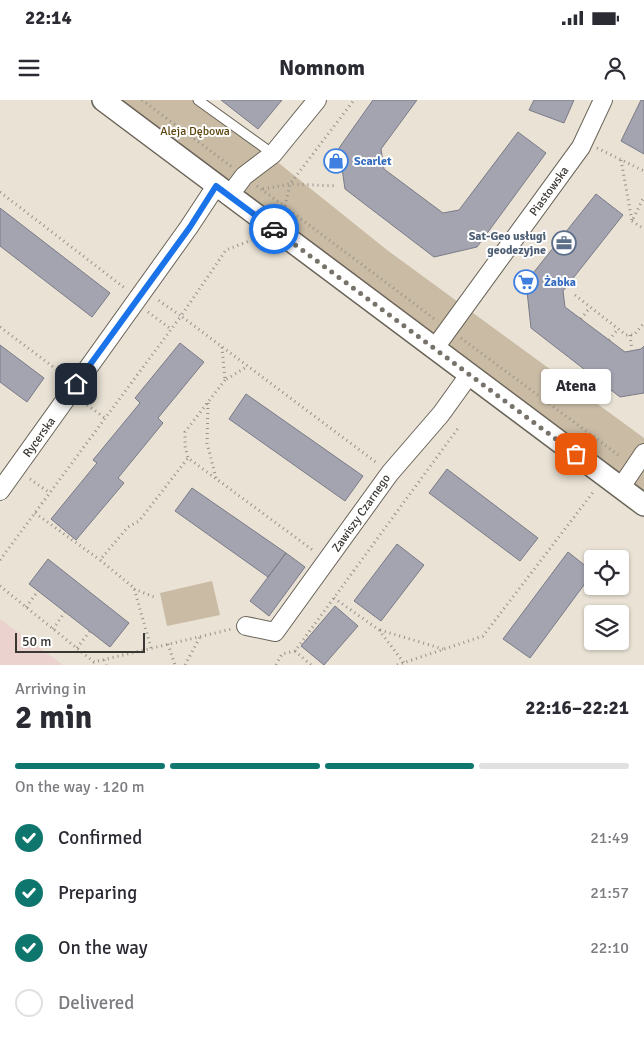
<!DOCTYPE html>
<html lang="en">
<head>
<meta charset="utf-8">
<style>
	:root { --surface:#fff; --page:#f7f7f7; --text:#2b2b33; --muted:#7c7c81; --line:#e1e1e2; --accent:#0f766e }
	body { margin:0; font-family:Signika,sans-serif; background:var(--page); color:var(--text); height:100vh; display:flex; flex-direction:column; font-size:19px; white-space:nowrap }
	* { box-sizing:border-box; margin:0 }
	p { font-size:16px; color:var(--muted) }
	.icon { flex:none; width:28px; height:28px; fill:none; stroke:currentColor; stroke-width:2; stroke-linecap:round; stroke-linejoin:round }
	.map { position:relative; height:565px; overflow:hidden }
	.details { display:flex; flex-direction:column; background:var(--surface); flex:1 }
	.details>* { flex:none }
	.fabs { position:absolute; left:584px; top:450px; display:grid; gap:10px }
	.fabs a { display:grid; place-items:center; width:45px; height:45px; border-radius:5px; background:var(--surface); box-shadow:0 1px 4px #0004; font-size:25px }
	.scale { position:absolute; left:15px; bottom:12px; width:130px; box-sizing:border-box; padding-left:5px; border:2px solid #3a3732; border-top:0; font-size:14px; line-height:18px; white-space:nowrap; color:#3a3732; -webkit-text-stroke:4px #fff; paint-order:stroke }
	.pin { position:absolute; display:grid; place-items:center; width:42px; height:42px; color:#fff; margin:-21px; border-radius:10px; box-shadow:0 2px 8px #0006 }
	.courier { position:absolute; display:grid; place-items:center; width:50px; height:50px; margin:-25px; border:4px solid #1a73e8; border-radius:50%; background:#fff; color:#222; box-shadow:0 1px 6px #0007 }
	.bubble { position:absolute; height:35px; border-radius:5px; background:var(--surface); box-shadow:0 1px 4px #0004; font-size:16px; font-weight:800; line-height:35px; text-align:center }
	.head em { font-style:normal; font-weight:800 }
	.head div { display:flex; flex-direction:column-reverse }
	.head { display:flex; align-items:center; justify-content:space-between; height:85px; padding:0 15px }
	h1 { font-size:32px; font-weight:800; line-height:38px }
	.bar { display:grid; grid-template-columns:repeat(4,1fr); gap:8px 5px; align-content:center; height:60px; padding:0 15px }
	.bar i { height:6px; border-radius:4px; background:var(--line) }
	.bar .current { background:var(--accent) }
	.bar p { grid-column:span 4 }
	ol { padding:0 15px; list-style:none }
	li { display:flex; align-items:center; gap:15px; height:55px }
	li p { margin-inline-start:auto }
	li .icon { padding:5px; border-radius:50%; background:var(--accent); color:#fff; stroke-width:4 }
	li:last-child { color:var(--muted) }
	li i { width:28px; height:28px; border:2px solid var(--line); border-radius:50% }
	.status { display:flex; justify-content:space-between; align-items:center; height:35px; padding:0 25px; background:var(--surface); direction:ltr }
	.status svg { height:14px; fill:currentColor }
	header { display:flex; justify-content:space-between; align-items:center; height:65px; padding:0 15px; background:var(--surface); font-size:22px; font-weight:800 }
	.map>svg:first-child { display:block }
	.education { fill:#ecd2ce }
	.green { fill:#c9bba4 }
	.building { fill:#a3a4b0; stroke:#7a7b87 }
	.lines { fill:none; stroke-linecap:round; stroke-linejoin:round }
	.service-casing { stroke:#6a6459; stroke-width:11 }
	.minor-casing { stroke:#6a6459; stroke-width:20 }
	.tertiary-casing { stroke:#6a6459; stroke-width:24 }
	.path { stroke:#979289; stroke-width:3; stroke-dasharray:1 4; stroke-linecap:butt }
	.service { stroke:#fff; stroke-width:9 }
	.minor { stroke:#fff; stroke-width:18 }
	.tertiary { stroke:#fff; stroke-width:21 }
	.done { stroke:#77736b; stroke-width:5; stroke-dasharray:0 9 }
	.route { stroke:#1a73e8; stroke-width:6 }
	.labels { text-anchor:middle; stroke-width:4; stroke-linejoin:round; paint-order:stroke }
	.park-label { font-size:12px; fill:#5d450f; stroke:#fff }
	.shop-label { font-size:12px; font-weight:bold; fill:#366cbe; stroke:#fff; text-anchor:start }
	.street-label { font-size:12px; fill:#3a3732; stroke:#fff }
	.service-label { font-size:12px; font-weight:bold; fill:#4e5e75; stroke:#fff; text-anchor:end }
</style>
</head>
<body>
<div class="status"><b>22:14</b><svg viewBox="0 0 49 12"><path d="M0 12V9h3v3zM5 12V6h3v6zM10 12V3h3v9zM15 12V0h3v12zM26 1h20v11H26zM47 4h2v5h-2z"/></svg></div>
<header><svg class="icon" aria-label="menu" viewBox="0 0 24 24"><path d="M4 6h16M4 12h16M4 18h16"/></svg>Nomnom<svg class="icon" aria-label="person" viewBox="0 0 24 24"><circle cx="12" cy="8" r="4"/><path d="M4 21q1-7 8-7t8 7"/></svg></header>
<div class="map">
<svg width="644" height="565" viewBox="0 0 644 565">
	<rect width="100%" height="100%" fill="#e9e2d5"/>
	<!-- education -->
	<path class="education" d="M0 519 63 565H0Z"/>
	<!-- green -->
	<path class="green" d="M111 0H200L387 150 644 338V392Z
		M212 481 220 515 167 526 160 493Z"/>
	<!-- building -->
	<path class="building" d="M221 0H282L258 29Z
		M373 0H417L381 49 384 69 443 113 459 110 518 32 546 53 477 147 434 157 345 89 339 48Z
		M534 0H574L564 23 529 10Z
		M641 0H644V54L621 41Z
		M596 94 623 115 563 191 565 207 625 252 641 249 644 246V293L620 297 531 228 526 182Z
		M0 108 110 193 92 217 0 146Z
		M180 243 204 262 158 318 163 323 118 378 124 383 76 440 51 419 97 363 93 360 140 303 135 298Z
		M0 245 44 278 27 302 0 282Z
		M246 294 363 376 345 401 229 319Z
		M447 369 538 438 520 461 429 393Z
		M192 388 286 453 268 477 175 411Z
		M397 444 424 465 381 521 354 501Z
		M568 452 592 471V474L530 558 503 539Z
		M286 453 305 467 269 516 250 501Z
		M48 459 129 523 110 547 29 484Z
		M335 506 358 526 324 565 301 546Z"/>
	<g class="lines">
		<!-- service casing -->
		<g class="service-casing">
			<path id="service" d="M198 0 273 54"/>
		</g>
		<!-- minor casing -->
		<g class="minor-casing">
			<path id="minor" d="M229 96 244 76 273 54 317 0
				M434 249 581 47 603 0
				M621 387 644 353
				M0 391 189 127 216 86
				M246 526 275 532 390 373 441 314 469 275"/>
		</g>
		<!-- tertiary casing -->
		<g class="tertiary-casing">
			<path id="tertiary" d="M103 0 644 405"/>
		</g>
		<!-- path -->
		<path class="path" d="M142 0 232 67
			M597 48 644 71
			M621 60 632 121 644 97
			M257 86 436 220
			M263 89 290 84 337 86
			M0 92 126 189
			M285 106 290 84 354 0
			M632 121 644 129
			M257 138 226 150 181 216 377 363
			M575 195 626 235H634L644 223
			M148 212 171 229
			M581 219 590 207
			M0 227 64 275
			M630 235 632 250
			M461 238 621 357
			M609 240 618 229
			M222 247 225 280 248 266
			M225 280 185 332V346L188 358 314 451
			M83 302 105 318
			M208 303 207 343 216 378
			M30 379 50 393
			M35 413 100 460
			M0 460 181 216 158 200
			M0 486 94 562 232 529
			M134 489 157 498
			M334 498 379 530 404 563
			M26 507 38 491
			M53 529 65 512
			M380 530 443 549
			M168 544 175 565
			M77 548 90 531
			M151 548 134 488 100 460 128 427 139 421 188 358
			M295 551 311 565
			M104 560 106 565
			M185 565 200 537
			M276 565 282 554 295 551 459 327
			M397 565 483 536 594 391"/>
		<!-- service -->
		<use href="#service" class="service"/>
		<!-- minor -->
		<use href="#minor" class="minor"/>
		<!-- tertiary -->
		<use href="#tertiary" class="tertiary"/>
	</g>
	<g class="lines">
		<!-- done -->
		<path class="done" d="M274 129 576 354"/>
		<!-- route -->
		<path class="route" d="M76 284 190 127 216 86 274 129"/>
	</g>
	<!-- icons -->
	<defs>
		<g id="shop-ring" transform="scale(1.25)"><circle r="9.5" fill="#fff" stroke="#3f7fe0" stroke-width="1.5"/><path d="M-5-2.5h2.3a2.7 3.5 0 0 1 5.4 0H5L5.5 6h-11ZM-1.5-2.5h3a1.5 2.3 0 0 0-3 0Z" fill="#3f7fe0"/></g>
		<g id="office-ring" transform="scale(1.25)"><circle r="9.5" fill="#fff" stroke="#5c6f8a" stroke-width="1.5"/><path d="M-6-3h4V-5.5h4V-3h4V5H-6ZM-1-4.5V-3h2v-1.5ZM-6 0V1H6V0Z" fill="#5c6f8a"/></g>
		<g id="supermarket-ring" transform="scale(1.25)"><circle r="9.5" fill="#fff" stroke="#3f7fe0" stroke-width="1.5"/><path d="M-6-5.5h2.5l.6 2H6L4.5 2H-2.5L-4.4-4H-6ZM-1.5 3.2a1.3 1.3 0 1 0 .1 0ZM3 3.2a1.3 1.3 0 1 0 .1 0Z" fill="#3f7fe0"/></g>
	</defs>
	<g fill-rule="evenodd">
		<use href="#shop-ring" x="336" y="61"/>
		<use href="#office-ring" x="564" y="143"/>
		<use href="#supermarket-ring" x="526" y="182"/>
	</g>
	<g class="labels">
		<!-- park labels -->
		<g class="park-label">
			<text x="195" y="35">Aleja Dębowa</text>
		</g>
		<!-- shop labels -->
		<g class="shop-label">
			<text x="354" y="65">Scarlet</text>
			<text x="544" y="186">Żabka</text>
		</g>
		<!-- street labels -->
		<g class="street-label">
			<text transform="translate(549 91) rotate(-54)" y="4">Piastowska</text>
			<text transform="translate(39 337) rotate(-54)" y="4">Rycerska</text>
			<text transform="translate(361 413) rotate(-55)" y="4">Zawiszy Czarnego</text>
		</g>
		<!-- service labels -->
		<g class="service-label">
			<text x="546" y="140">Sat-Geo usługi<tspan x="546" dy="14">geodezyjne</tspan></text>
		</g>
	</g>
</svg>
<div class="fabs">
<a><svg class="icon" aria-label="locate" viewBox="0 0 24 24"><circle cx="12" cy="12" r="6"/><path d="M12 2v4M12 18v4M2 12h4M18 12h4"/></svg></a>
<a><svg class="icon" aria-label="layers" viewBox="0 0 24 24"><path d="M12 4l9 5-9 5-9-5zM3 14l9 5 9-5"/></svg></a>
</div>
<div class="scale">50 m</div>
<div class="pin" style="left:576px;top:354px;background:#ea580c"><svg class="icon" aria-label="bag" viewBox="0 0 24 24"><path d="M5 8h14l-1 12H6zM9 8a3 3 0 0 1 6 0"/></svg></div>
<div class="pin" style="left:76px;top:284px;background:#1f2937"><svg class="icon" aria-label="home" viewBox="0 0 24 24"><path d="M3 11l9-7 9 7M6 9v11h12V9"/></svg></div>
<div class="courier" style="left:274px;top:129px"><svg class="icon" aria-label="car" viewBox="0 0 24 24"><path d="M5 17H2v-5l4-1 3-4h7l3 4 3 1v5h-3M9 17h6M6 11h13"/><circle cx="7" cy="17" r="2"/><circle cx="17" cy="17" r="2"/></svg></div>
<div class="bubble" style="left:541px;top:269px;width:70px">Atena</div>
</div>
<section class="details">
<div class="head"><div><h1>2 min</h1><p>Arriving in</p></div><em>22:16–22:21</em></div>
<div class="bar"><i class="current"></i><i class="current"></i><i class="current"></i><i></i><p>On the way · 120 m</p></div>
<ol>
<li><svg class="icon" aria-label="check" viewBox="0 0 24 24"><path d="M5 12l5 5 9-10"/></svg>Confirmed<p>21:49</p></li>
<li><svg class="icon" aria-label="check" viewBox="0 0 24 24"><path d="M5 12l5 5 9-10"/></svg>Preparing<p>21:57</p></li>
<li><svg class="icon" aria-label="check" viewBox="0 0 24 24"><path d="M5 12l5 5 9-10"/></svg>On the way<p>22:10</p></li>
<li><i></i>Delivered</li>
</ol>
</section>
</body>
</html>
